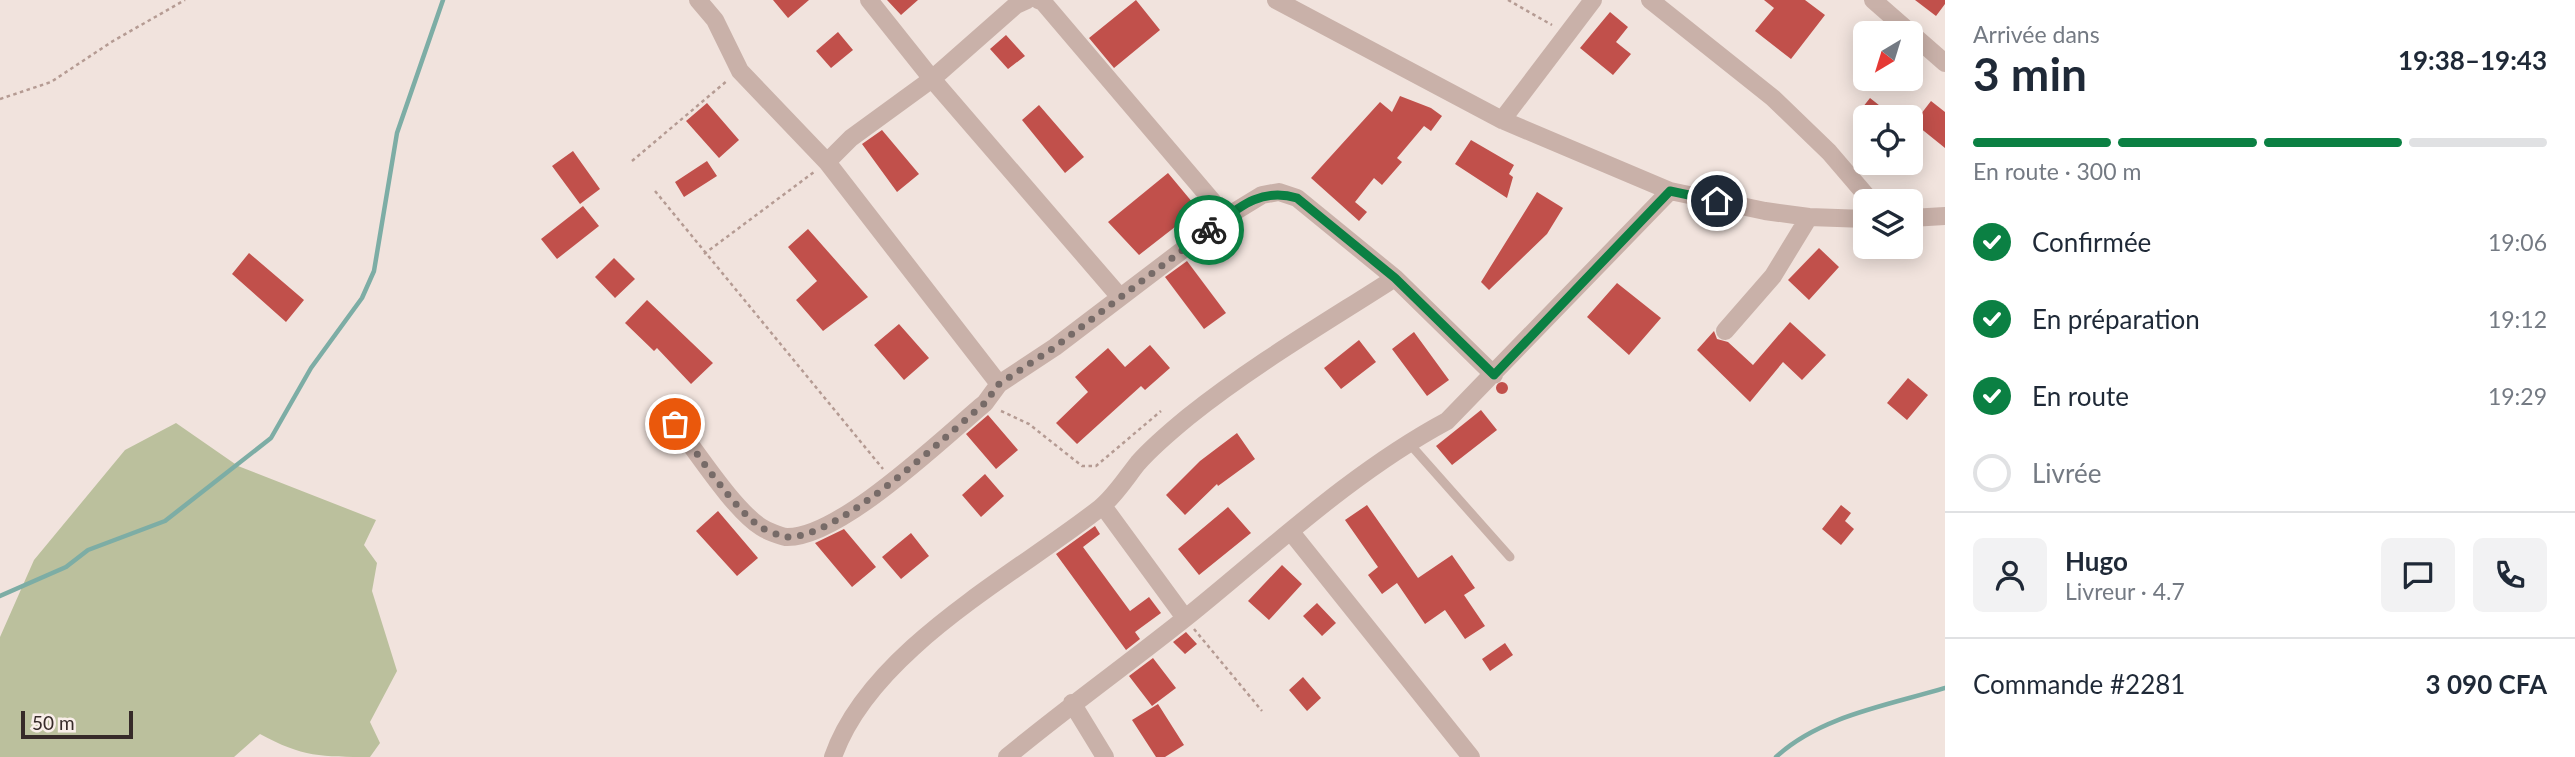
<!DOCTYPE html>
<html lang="fr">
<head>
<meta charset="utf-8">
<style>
	:root { --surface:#fff; --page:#f2f2f3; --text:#1f2937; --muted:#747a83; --line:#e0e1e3; --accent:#0b8043 }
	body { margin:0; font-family:Lato,sans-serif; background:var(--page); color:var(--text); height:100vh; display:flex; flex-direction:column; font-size:26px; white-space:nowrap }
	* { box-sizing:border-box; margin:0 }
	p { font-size:23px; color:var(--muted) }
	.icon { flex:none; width:38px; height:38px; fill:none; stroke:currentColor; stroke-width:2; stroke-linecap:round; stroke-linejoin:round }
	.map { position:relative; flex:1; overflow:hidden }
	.panel { display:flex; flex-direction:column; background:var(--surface); width:630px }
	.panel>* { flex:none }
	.needle { width:46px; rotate:218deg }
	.buttons { position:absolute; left:1853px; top:21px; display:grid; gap:14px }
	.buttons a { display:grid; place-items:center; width:70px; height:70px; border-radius:10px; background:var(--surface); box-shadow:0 4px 18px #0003; font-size:35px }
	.scale { position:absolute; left:21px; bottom:18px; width:112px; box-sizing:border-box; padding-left:7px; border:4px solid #362a29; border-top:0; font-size:19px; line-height:24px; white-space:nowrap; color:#362a29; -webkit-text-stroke:5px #f9eee9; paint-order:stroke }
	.pin { position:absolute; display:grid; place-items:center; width:60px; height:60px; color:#fff; margin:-30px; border:4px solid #fff; border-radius:50%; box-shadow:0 2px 7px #0007 }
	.courier { position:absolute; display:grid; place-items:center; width:70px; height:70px; margin:-35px; border:5px solid #0b8043; border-radius:50%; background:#fff; color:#222; box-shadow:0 2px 9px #0007 }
	.head em { font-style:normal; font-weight:700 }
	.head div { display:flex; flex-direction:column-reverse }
	.head { display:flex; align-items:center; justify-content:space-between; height:119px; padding:0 28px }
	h1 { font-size:46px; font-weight:700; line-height:52px }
	.bar { display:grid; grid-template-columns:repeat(4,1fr); gap:10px 7px; align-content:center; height:84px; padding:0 28px }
	.bar i { height:9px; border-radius:5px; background:var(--line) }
	.bar .selected { background:var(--accent) }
	.bar p { grid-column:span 4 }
	.line { display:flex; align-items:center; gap:18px; padding:0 28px; border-top:2px solid var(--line) }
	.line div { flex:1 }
	.round { display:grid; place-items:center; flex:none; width:74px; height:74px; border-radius:10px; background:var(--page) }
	ol { padding:0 28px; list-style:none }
	li { display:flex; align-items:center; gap:21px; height:77px }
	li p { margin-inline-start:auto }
	li .icon { padding:7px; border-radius:50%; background:var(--accent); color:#fff; stroke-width:4 }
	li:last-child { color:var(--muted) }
	li i { width:38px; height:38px; border:4px solid var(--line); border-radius:50% }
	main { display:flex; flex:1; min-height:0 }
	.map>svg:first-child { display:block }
	.green { fill:#bbc09d }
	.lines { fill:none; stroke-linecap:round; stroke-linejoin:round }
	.stream { stroke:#7dada5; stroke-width:4.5 }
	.building { fill:#c1504b }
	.path { stroke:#b59b93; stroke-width:2.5; stroke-dasharray:3.5 3.5; stroke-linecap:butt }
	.service { stroke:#c9b1a9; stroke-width:9 }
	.minor { stroke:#c9b1a9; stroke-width:18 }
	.done { stroke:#776b68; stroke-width:7; stroke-dasharray:0 12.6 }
	.route { stroke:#0b8043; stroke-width:9 }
</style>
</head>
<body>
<main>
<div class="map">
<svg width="1945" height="757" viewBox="0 0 1945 757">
	<rect width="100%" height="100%" fill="#f1e3dd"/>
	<!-- green -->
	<path class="green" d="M176 423 238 466 376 520 364 545 377 563 372 591 397 671 370 722 380 743 370 757C322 757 302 757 260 734L234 757H0V637L34 560 125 450Z"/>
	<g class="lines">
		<!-- stream -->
		<path class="stream" d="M0 596 66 567 88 550 165 521 271 438 311 368 362 298 374 271 397 133 443 0
			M1776 757C1820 716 1889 705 1945 688"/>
	</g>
	<!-- building -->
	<path class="building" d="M773 0H809L788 18Z
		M887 0H918L901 15Z
		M1136 0 1160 30 1114 68 1089 38Z
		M1764 0H1805L1825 15 1791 59 1755 31 1774 8Z
		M1915 0H1945V4L1936 16Z
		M1610 12 1628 27 1616 42 1631 54 1613 75 1580 48Z
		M838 32 853 50 831 68 816 51Z
		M1006 35 1025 56 1008 69 990 49Z
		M1400 96 1431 108 1442 116 1431 131 1424 126 1397 158 1402 162 1382 185 1374 178 1355 202 1367 212 1359 221 1311 178 1380 102 1392 112Z
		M1870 98 1894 117H1855Z
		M1931 101 1945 112V148L1914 123Z
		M707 103 739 140 719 158 686 121Z
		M1039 105 1084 157 1065 173 1022 120Z
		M882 130 919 174 897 192 862 144Z
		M1471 140 1514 165 1509 174 1513 177 1507 198 1455 164Z
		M573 151 600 189 580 204 552 166Z
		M707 161 717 176 684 197 675 182Z
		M1168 173 1198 209 1139 255 1108 222Z
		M1537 192 1563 208 1547 234 1489 290 1481 282Z
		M583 206 599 226 557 259 541 239Z
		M808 229 868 297 823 331 796 300 817 281 788 247Z
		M1819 248 1839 267 1809 300 1788 280Z
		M249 253 304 300 286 322 232 274Z
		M614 258 635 279 615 298 595 277Z
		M1187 261 1226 313 1204 329 1165 277Z
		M1617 283 1661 318 1629 355 1587 317Z
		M647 300 713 363 691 384 657 348 654 351 625 323Z
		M1790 322 1826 355 1802 380 1783 362 1750 402 1697 350 1714 331 1717 339 1728 342 1753 365Z
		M899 324 929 358 904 380 874 345Z
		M1414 332 1449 380 1427 396 1392 349Z
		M1359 340 1376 362 1341 389 1324 368Z
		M1150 345 1170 368 1145 390 1141 386 1077 444 1056 423 1088 392 1075 377 1108 348 1125 367Z
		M1908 378 1928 395 1907 420 1887 403Z
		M1496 388a6 6 0 1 1 12 0a6 6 0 1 1-12 0Z
		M1481 410 1497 430 1452 465 1436 446Z
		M988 415 1018 450 996 469 966 434Z
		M1237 433 1255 459 1218 486 1217 484 1185 515 1166 495 1200 461Z
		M985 474 1004 496 981 517 962 495Z
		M1367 505 1418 578 1452 555 1475 588 1464 595 1485 626 1465 639 1445 610 1425 624 1397 583 1382 594 1368 575 1378 567 1345 520Z
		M1841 505 1851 513 1845 521 1854 529 1841 545 1822 529Z
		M1228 507 1251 533 1199 575 1178 549Z
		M718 511 758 558 737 576 696 531Z
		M1095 526 1100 534 1083 547 1130 611 1149 597 1161 613 1135 632 1140 639 1126 650 1056 554Z
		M844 529 876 567 852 587 815 543Z
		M911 533 929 556 901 579 882 557Z
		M1282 565 1302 584 1269 620 1248 601Z
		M1317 603 1336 623 1322 636 1303 616Z
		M1186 632 1197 644 1185 654 1173 642Z
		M1505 643 1513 655 1490 671 1482 659Z
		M1153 658 1176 688 1152 706 1129 676Z
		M1303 677 1321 698 1307 711 1289 690Z
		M1158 704 1184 745 1165 757H1156L1132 720Z"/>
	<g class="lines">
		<!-- path -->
		<path class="path" d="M1508 0 1552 25
			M0 99 51 82 113 41 185 0
			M632 161 728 80
			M655 191 883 469
			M704 254 814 172
			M1001 411 1029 424 1082 466H1096L1161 411
			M1194 629 1262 711"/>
		<!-- service -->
		<path class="service" d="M1408 442 1510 557"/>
		<!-- minor -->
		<path class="minor" d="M698 0 715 20 740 71 827 162 999 384
			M869 0 932 79 1016 5 1027 0
			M1038 0 1043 2 1226 217
			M1276 0 1502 120 1670 191 1765 211 1809 217 1866 219
			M1650 0 1773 98 1829 152 1871 201
			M1873 0 1945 63
			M1502 120 1593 0
			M827 162 851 138 932 79 1120 297
			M1911 218 1945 216
			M1725 331 1773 276 1809 217
			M675 424C697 452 733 509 761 527 767 531 780 536 786 537 839 539 943 438 985 403L999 384 1055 347 1226 217 1262 195 1279 192 1297 198 1395 278 1494 375
			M1103 506 1185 618
			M1291 532 1471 757
			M1072 703 1105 757
			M833 757C870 650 1015 575 1100 508 1115 496 1126 478 1138 463 1152 447 1171 431 1188 417 1253 365 1325 323 1395 278
			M1007 757C1066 708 1128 664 1188 616 1271 549 1352 472 1447 421L1670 191"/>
	</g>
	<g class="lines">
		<!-- done -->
		<path class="done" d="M675 424C697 452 733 509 761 527 767 531 780 536 786 537 839 539 943 438 985 403L999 384 1055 347 1209 230"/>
		<!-- route -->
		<path class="route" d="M1209 230C1238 208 1260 187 1297 198L1395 278 1494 375 1670 191 1717 201"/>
	</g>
</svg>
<div class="buttons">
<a><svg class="needle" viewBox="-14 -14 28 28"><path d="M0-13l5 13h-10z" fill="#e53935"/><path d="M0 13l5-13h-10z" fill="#747a83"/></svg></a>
<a><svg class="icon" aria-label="locate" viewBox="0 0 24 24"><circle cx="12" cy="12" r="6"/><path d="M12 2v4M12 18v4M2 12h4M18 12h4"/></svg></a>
<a><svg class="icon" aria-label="layers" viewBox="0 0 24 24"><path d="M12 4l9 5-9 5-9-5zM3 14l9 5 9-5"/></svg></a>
</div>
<div class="scale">50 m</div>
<div class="pin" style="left:675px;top:424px;background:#ea580c"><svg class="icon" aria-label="bag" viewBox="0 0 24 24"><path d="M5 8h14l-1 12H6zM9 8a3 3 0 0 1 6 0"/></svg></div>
<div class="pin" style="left:1717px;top:201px;background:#1f2937"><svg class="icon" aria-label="home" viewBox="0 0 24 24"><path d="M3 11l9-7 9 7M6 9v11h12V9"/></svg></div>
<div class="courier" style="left:1209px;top:230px"><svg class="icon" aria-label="bike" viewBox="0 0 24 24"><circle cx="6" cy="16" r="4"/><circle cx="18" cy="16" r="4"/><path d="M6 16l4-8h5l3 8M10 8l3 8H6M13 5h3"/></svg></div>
</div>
<section class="panel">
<div class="head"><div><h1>3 min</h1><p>Arrivée dans</p></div><em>19:38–19:43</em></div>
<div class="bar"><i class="selected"></i><i class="selected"></i><i class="selected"></i><i></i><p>En route · 300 m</p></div>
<ol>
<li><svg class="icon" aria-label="check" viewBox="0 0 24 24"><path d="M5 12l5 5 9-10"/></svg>Confirmée<p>19:06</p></li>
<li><svg class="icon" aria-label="check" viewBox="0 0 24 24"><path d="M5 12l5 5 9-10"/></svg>En préparation<p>19:12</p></li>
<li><svg class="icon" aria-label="check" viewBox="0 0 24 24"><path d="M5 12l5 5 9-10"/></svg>En route<p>19:29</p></li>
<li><i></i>Livrée</li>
</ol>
<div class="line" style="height:126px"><a class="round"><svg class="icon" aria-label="person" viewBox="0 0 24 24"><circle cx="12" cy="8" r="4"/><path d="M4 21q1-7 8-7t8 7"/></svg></a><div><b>Hugo</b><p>Livreur · 4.7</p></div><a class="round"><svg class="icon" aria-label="chat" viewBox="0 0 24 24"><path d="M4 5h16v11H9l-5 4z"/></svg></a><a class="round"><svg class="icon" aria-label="phone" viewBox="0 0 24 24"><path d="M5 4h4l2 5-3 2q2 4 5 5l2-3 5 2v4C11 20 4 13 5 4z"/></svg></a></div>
<div class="line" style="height:91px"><div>Commande #2281</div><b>3 090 CFA</b></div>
</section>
</main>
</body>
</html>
